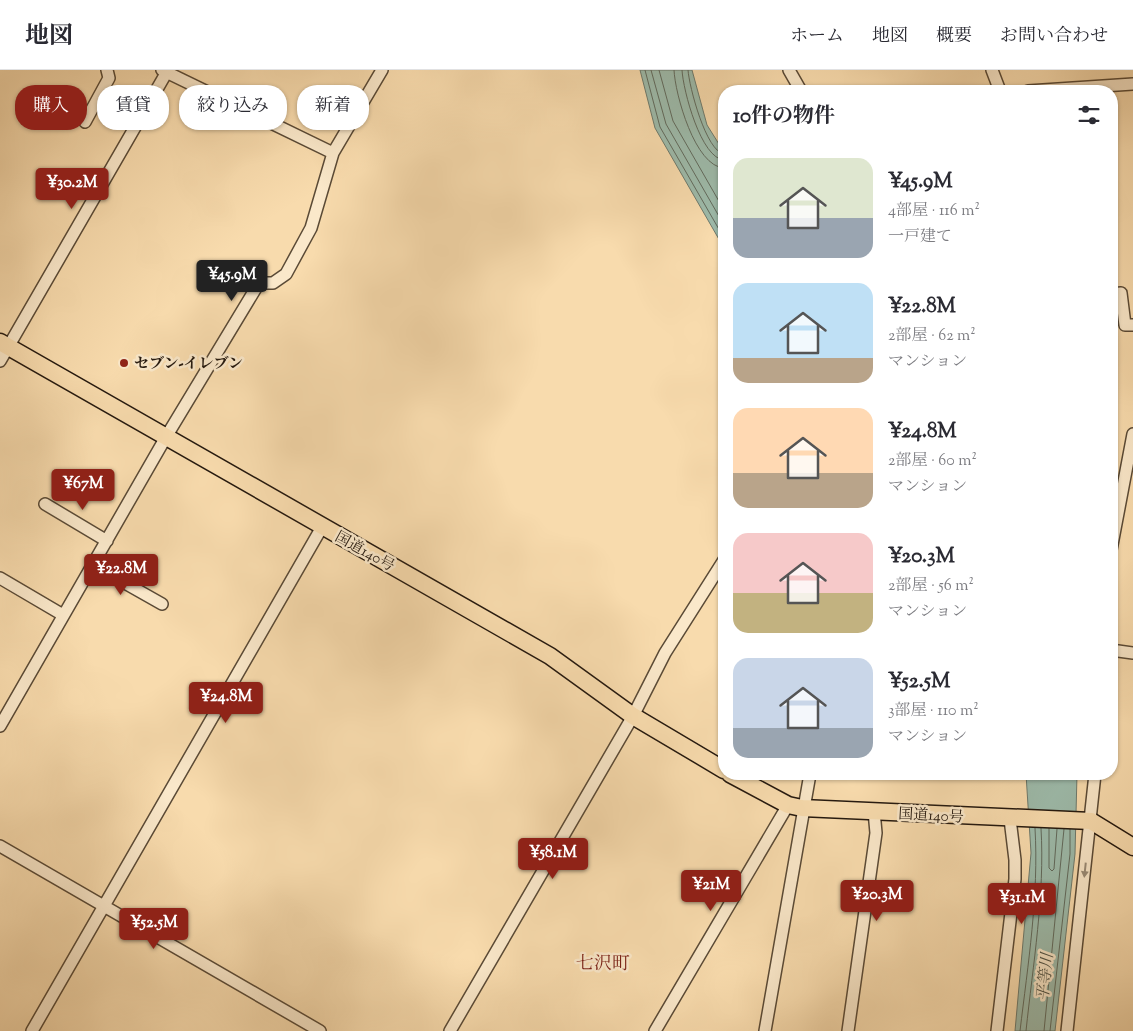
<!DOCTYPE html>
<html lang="ja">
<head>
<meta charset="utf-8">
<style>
	:root { --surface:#fff; --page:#f2f2f3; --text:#2b2b33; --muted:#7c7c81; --line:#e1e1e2; --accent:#8f2418 }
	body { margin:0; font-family:"Sorts Mill Goudy","Noto Serif JP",serif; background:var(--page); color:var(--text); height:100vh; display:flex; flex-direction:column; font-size:19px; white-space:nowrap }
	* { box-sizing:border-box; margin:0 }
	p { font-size:16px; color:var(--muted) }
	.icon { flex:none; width:28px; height:28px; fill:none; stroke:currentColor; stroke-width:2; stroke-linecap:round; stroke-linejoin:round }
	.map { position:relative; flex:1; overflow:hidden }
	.sheet { position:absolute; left:718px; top:15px; width:400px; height:695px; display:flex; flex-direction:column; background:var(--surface); border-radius:20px; box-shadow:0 1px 4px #0004 }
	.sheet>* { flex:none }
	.top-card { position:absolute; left:15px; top:15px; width:475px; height:45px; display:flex; gap:10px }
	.price { position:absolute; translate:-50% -42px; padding:0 11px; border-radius:5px; background:var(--accent); color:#fff; font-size:16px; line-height:32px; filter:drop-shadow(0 1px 2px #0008) }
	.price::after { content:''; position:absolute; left:50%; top:30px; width:15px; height:11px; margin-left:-8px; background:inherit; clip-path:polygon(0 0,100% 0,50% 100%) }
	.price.selected { background:#222; color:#fff }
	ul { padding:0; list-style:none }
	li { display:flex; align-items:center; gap:15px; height:125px; padding:0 15px }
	li span { display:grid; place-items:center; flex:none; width:140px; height:100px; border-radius:15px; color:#555 }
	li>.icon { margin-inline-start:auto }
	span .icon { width:60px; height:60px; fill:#fffc; stroke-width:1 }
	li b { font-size:21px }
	h2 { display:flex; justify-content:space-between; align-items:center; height:60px; padding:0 15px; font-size:21px }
	.chip { padding:0 18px; border-radius:20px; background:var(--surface); box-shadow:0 1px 4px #0004; font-size:18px; line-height:45px }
	.chip.selected { background:var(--accent); color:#fff }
	header { display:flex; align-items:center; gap:30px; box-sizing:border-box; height:70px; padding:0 25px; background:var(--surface); border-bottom:1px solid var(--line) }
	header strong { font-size:24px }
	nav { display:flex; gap:28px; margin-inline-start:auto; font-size:18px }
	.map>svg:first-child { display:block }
	.water { fill:#9dbbab; stroke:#6d7a6d }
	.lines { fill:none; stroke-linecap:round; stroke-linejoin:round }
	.shore { stroke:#616a5d; stroke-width:1 }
	.minor-casing { stroke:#5a4a36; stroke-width:14 }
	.highway-casing { stroke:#25190f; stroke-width:19 }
	.minor { stroke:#fae8ca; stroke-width:11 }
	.highway { stroke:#f8dbad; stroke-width:16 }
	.oneway { fill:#9a8b76 }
	.poi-dot { fill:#8f2418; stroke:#fae8ca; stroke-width:2 }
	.labels { text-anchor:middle; stroke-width:5; stroke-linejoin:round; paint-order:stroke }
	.poi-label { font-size:15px; font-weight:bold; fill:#25190f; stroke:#fae8ca; text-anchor:start }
	.street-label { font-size:15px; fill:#25190f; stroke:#fae8ca }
	.water-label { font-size:16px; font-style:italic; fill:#4f5246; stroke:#fae8ca }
	.quarter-label { font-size:18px; fill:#7a1f14; stroke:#fae8ca }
</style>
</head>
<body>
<header>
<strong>地図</strong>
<nav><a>ホーム</a><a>地図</a><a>概要</a><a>お問い合わせ</a></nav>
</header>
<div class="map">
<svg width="1133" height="961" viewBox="0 0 1133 961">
	<rect width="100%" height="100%" fill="#f8dbad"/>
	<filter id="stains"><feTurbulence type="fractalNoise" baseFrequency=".004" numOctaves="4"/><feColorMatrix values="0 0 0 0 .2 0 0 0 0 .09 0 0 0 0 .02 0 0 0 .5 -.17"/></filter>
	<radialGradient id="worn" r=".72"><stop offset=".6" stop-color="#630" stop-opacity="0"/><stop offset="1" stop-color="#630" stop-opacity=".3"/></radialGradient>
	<path class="water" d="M640 0H692L707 55 724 82V178L655 58Z
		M1026 704H1077L1075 784 1055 961H1015L1031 783Z"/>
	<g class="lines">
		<path class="shore" d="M645 0 660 57 724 168
			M651 0 666 54 724 155
			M659 0 673 51 724 140
			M674 0C675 24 695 97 724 98
			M682 0C683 20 701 89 724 90
			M688 0C689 16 706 82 724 84
			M1049 758V798L1052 801 1054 799 1057 759
			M1020 961C1028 894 1039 825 1035 758
			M1026 961C1033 894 1045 825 1041 758
			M1044 961 1064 759
			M1050 961 1070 784V759"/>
		<g class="minor-casing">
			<path id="minor" d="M162 0 333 83
				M789 0 801 21
				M992 0 1000 21
				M1028 21 1133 14
				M85 52 109 8 107 0
				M1111 224 1121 223 1125 255H1133
				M0 291 168 0
				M45 434 107 471
				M1111 480 1133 364
				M93 495 162 534
				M0 508 63 545
				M1111 580 1133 583
				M0 656 166 367 259 213H273L286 204 311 158 333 83 382 0
				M0 776 320 961
				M32 961 322 457
				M450 961 633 646 665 583 724 490
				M655 961 788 735
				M765 961 810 704
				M848 961 876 763 874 741
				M997 961 1015 809V790L1010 749
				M1067 961 1095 704"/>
		</g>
		<g class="highway-casing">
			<path id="highway" d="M0 272 550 586 633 646 724 700
				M730 704 788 735 802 738 1091 751 1133 777"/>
		</g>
		<use href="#minor" class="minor"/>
		<use href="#highway" class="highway"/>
	</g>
	<defs><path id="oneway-solid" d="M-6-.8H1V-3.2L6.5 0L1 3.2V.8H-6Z" transform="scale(1.25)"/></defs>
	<use class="oneway" href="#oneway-solid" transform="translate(1085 800) rotate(96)"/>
	<circle class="poi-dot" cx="124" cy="293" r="5"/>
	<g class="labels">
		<g class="poi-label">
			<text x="134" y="298">セブン-イレブン</text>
		</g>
		<g class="street-label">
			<text transform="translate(365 481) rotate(29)" y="5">国道140号</text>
			<text transform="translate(931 745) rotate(3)" y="5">国道140号</text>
		</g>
		<g class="water-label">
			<text transform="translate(1044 907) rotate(-84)" y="6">平等川</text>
		</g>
		<g class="quarter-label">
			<text x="603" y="899">七沢町</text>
		</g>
	</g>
	<rect width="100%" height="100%" filter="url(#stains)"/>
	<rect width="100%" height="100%" fill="url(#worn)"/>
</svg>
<b class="price" style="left:72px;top:140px">¥30.2M</b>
<b class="price selected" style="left:232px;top:232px">¥45.9M</b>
<b class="price" style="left:83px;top:441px">¥67M</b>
<b class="price" style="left:121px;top:526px">¥22.8M</b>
<b class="price" style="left:226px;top:654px">¥24.8M</b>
<b class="price" style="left:553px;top:810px">¥58.1M</b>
<b class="price" style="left:711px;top:842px">¥21M</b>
<b class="price" style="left:877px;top:852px">¥20.3M</b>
<b class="price" style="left:1022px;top:855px">¥31.1M</b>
<b class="price" style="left:154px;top:880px">¥52.5M</b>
<div class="top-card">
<a class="chip selected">購入</a>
<a class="chip">賃貸</a>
<a class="chip">絞り込み</a>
<a class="chip">新着</a>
</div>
<section class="sheet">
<h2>10件の物件<svg class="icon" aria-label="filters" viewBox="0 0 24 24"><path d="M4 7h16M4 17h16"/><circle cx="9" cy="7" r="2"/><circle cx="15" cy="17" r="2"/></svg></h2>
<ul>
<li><span style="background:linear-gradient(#dfe7d0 60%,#9aa5b1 0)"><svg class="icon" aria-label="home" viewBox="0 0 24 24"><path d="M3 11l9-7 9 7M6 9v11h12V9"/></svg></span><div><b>¥45.9M</b><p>4部屋 · 116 m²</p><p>一戸建て</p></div></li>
<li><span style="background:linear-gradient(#bfe0f5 75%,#b9a48a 0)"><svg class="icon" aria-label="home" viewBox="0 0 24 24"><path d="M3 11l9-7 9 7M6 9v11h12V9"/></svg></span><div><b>¥22.8M</b><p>2部屋 · 62 m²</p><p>マンション</p></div></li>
<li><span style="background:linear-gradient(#ffd9b3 65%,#b9a48a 0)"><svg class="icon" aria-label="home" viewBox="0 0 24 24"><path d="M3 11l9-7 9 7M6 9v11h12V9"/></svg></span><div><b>¥24.8M</b><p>2部屋 · 60 m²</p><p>マンション</p></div></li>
<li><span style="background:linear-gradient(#f6c9c9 60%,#c2b280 0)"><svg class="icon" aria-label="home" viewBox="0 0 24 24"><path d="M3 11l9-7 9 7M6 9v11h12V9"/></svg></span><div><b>¥20.3M</b><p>2部屋 · 56 m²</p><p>マンション</p></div></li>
<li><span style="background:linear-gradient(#c9d6e8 70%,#9aa5b1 0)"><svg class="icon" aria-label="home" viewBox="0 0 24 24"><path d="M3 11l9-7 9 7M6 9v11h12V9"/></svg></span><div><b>¥52.5M</b><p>3部屋 · 110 m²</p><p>マンション</p></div></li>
</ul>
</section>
</div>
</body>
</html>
